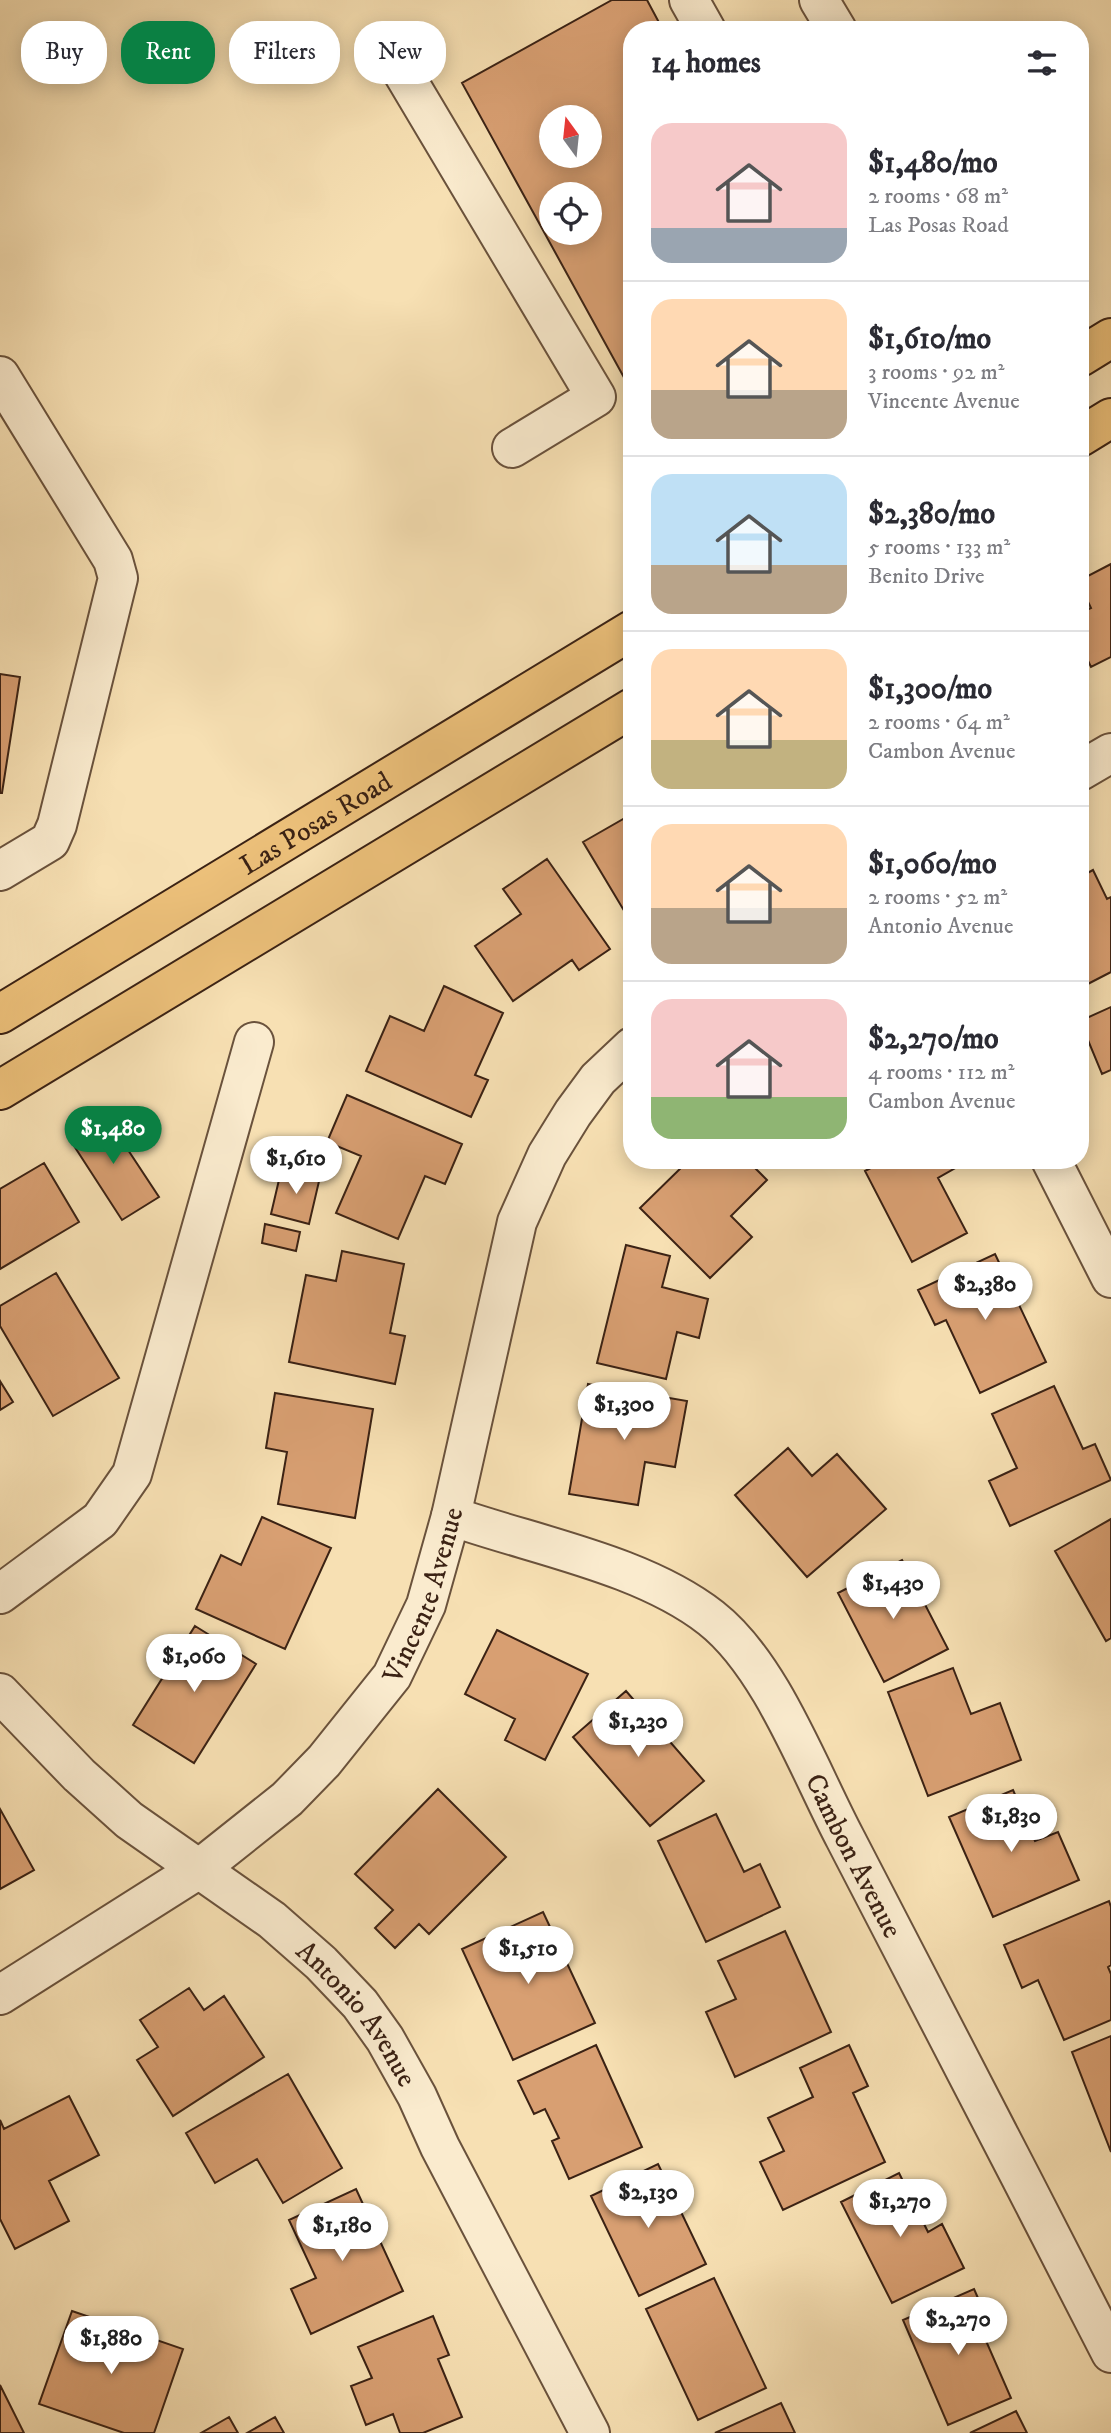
<!DOCTYPE html>
<html lang="en">
<head>
<meta charset="utf-8">
<style>
	:root { --surface:#fff; --page:#f7f7f7; --text:#2b2b33; --muted:#7c7c81; --line:#e1e1e2; --accent:#0b8043 }
	body { margin:0; font-family:"IM FELL DW Pica",serif; background:var(--page); color:var(--text); height:100vh; display:flex; flex-direction:column; font-size:26px; white-space:nowrap }
	* { box-sizing:border-box; margin:0 }
	p { font-size:23px; color:var(--muted) }
	.icon { flex:none; width:38px; height:38px; fill:none; stroke:currentColor; stroke-width:2; stroke-linecap:round; stroke-linejoin:round }
	.map { position:relative; flex:1; overflow:hidden }
	.sheet { position:absolute; left:623px; top:21px; width:466px; height:1148px; display:flex; flex-direction:column; background:var(--surface); border-radius:28px; box-shadow:0 4px 18px #0003 }
	.sheet>* { flex:none }
	.banner { position:absolute; left:21px; top:21px; width:497px; height:63px; display:flex; gap:14px }
	.needle { width:46px; rotate:345deg }
	.fabs { position:absolute; left:539px; top:105px; display:grid; gap:14px }
	.fabs a { display:grid; place-items:center; width:63px; height:63px; border-radius:50%; background:var(--surface); box-shadow:0 4px 18px #0003; font-size:35px }
	.price { position:absolute; translate:-50% -60px; padding:0 16px; border-radius:24px; background:#fff; color:#222; font-size:23px; line-height:46px; filter:drop-shadow(0 2px 4px #0008) }
	.price::after { content:''; position:absolute; left:50%; top:42px; width:21px; height:16px; margin-left:-10px; background:inherit; clip-path:polygon(0 0,100% 0,50% 100%) }
	.price.on { background:var(--accent); color:#fff }
	ul { padding:0; list-style:none }
	li { display:flex; align-items:center; gap:21px; height:175px; padding:0 28px }
	li+li { border-top:2px solid var(--line) }
	li span { display:grid; place-items:center; flex:none; width:196px; height:140px; border-radius:21px; color:#555 }
	li>.icon { margin-inline-start:auto }
	span .icon { width:84px; height:84px; fill:#fffc; stroke-width:1 }
	li b { font-size:30px }
	h2 { display:flex; justify-content:space-between; align-items:center; height:84px; padding:0 28px; font-size:30px }
	.tag { padding:0 24px; border-radius:28px; background:var(--surface); box-shadow:0 4px 18px #0003; font-size:24px; line-height:63px }
	.tag.on { background:var(--accent); color:#fff }
	.map>svg:first-child { display:block }
	.building { fill:#d89f72; stroke:#3b2214; stroke-width:2; fill-rule:evenodd }
	.lines { fill:none; stroke-linecap:round; stroke-linejoin:round }
	.minor-casing { stroke:#6a523c; stroke-width:42 }
	.major-casing { stroke:#3b2214; stroke-width:42 }
	.minor { stroke:#faebce; stroke-width:38 }
	.major { stroke:#ecc07a; stroke-width:38 }
	.labels { text-anchor:middle; stroke-width:5; stroke-linejoin:round; paint-order:stroke }
	.street-label { font-size:28px; fill:#3b2214; stroke:#faebce }
</style>
</head>
<body>
<div class="map">
<svg width="1111" height="2433" viewBox="0 0 1111 2433">
	<rect width="100%" height="100%" fill="#f7e0b3"/>
	<filter id="stains"><feTurbulence type="fractalNoise" baseFrequency=".00286" numOctaves="4"/><feColorMatrix values="0 0 0 0 .2 0 0 0 0 .09 0 0 0 0 .02 0 0 0 .5 -.17"/></filter>
	<radialGradient id="worn" r=".72"><stop offset=".6" stop-color="#630" stop-opacity="0"/><stop offset="1" stop-color="#630" stop-opacity=".3"/></radialGradient>
	<path class="building" d="M612 0H647L663 30H632V392L462 83ZM551 117H590V156H551ZM551 194H590V233H551Z
		M1111 564V657L1091 667 1080 644V613L1091 608 1080 585V580Z
		M0 674 20 677 2 793H0Z
		M632 814V924L583 842Z
		M547 859 610 949 579 970 572 960 513 1001 475 946 521 914 503 889Z
		M1093 870 1107 899 1111 897V972L1080 988V877Z
		M444 986 503 1013 475 1075 488 1080 471 1117 366 1071 390 1016 424 1031Z
		M1111 1007V1070L1102 1074 1080 1021Z
		M347 1095 462 1144 445 1184 425 1176 398 1239 336 1213 361 1156 327 1142Z
		M103 1112 159 1197 122 1220 67 1135Z
		M689 1160H747L767 1180 731 1216 752 1237 710 1278 640 1208Z
		M886 1160H954L957 1167 938 1178 967 1233 912 1262 865 1171Z
		M44 1163 79 1222 0 1269V1189Z
		M282 1167 320 1177 309 1224 271 1214Z
		M265 1224 300 1232 296 1251 262 1243Z
		M626 1245 670 1256 662 1287 708 1299 699 1338 677 1332 666 1379 597 1363Z
		M342 1251 404 1264 390 1333 405 1336 395 1384 289 1362 306 1275 336 1281Z
		M995 1254 1046 1362 980 1393 946 1320 935 1325 918 1290Z
		M56 1273 119 1378 53 1416 0 1326V1306Z
		M0 1381 13 1402 0 1410Z
		M588 1384 687 1401 675 1467 645 1462 638 1505 569 1494Z
		M1054 1386 1083 1449 1095 1444 1111 1480 1010 1526 989 1481 1017 1468 992 1414Z
		M275 1393 373 1409 355 1518 278 1504 287 1452 266 1448Z
		M788 1448 812 1476 837 1454 886 1509 807 1577 735 1495Z
		M262 1517 331 1548 285 1649 196 1609 221 1555 241 1565Z
		M1111 1519V1638L1106 1641 1055 1551Z
		M902 1560 948 1649 884 1682 838 1593Z
		M195 1626 256 1664 194 1763 133 1725Z
		M497 1630 588 1674 545 1760 505 1740 515 1719 465 1694Z
		M953 1668 971 1714 1000 1703 1021 1760 928 1796 888 1692Z
		M626 1691 704 1781 650 1826 573 1737Z
		M438 1789 506 1857 429 1934 419 1924 395 1948 375 1928 393 1910 355 1874Z
		M1013 1790 1035 1841 1058 1832 1079 1880 993 1917 949 1817Z
		M0 1809 34 1870 0 1889Z
		M716 1814 744 1872 760 1864 780 1907 706 1942 658 1841Z
		M1109 1901 1111 1907V1965L1108 1967 1111 1974V2020L1064 2040 1038 1980 1022 1988 1004 1945Z
		M543 1912 595 2023 513 2060 462 1949Z
		M785 1931 831 2032 735 2077 706 2012 736 1999 718 1961Z
		M189 1988 204 2010 224 1996 264 2057 173 2116 137 2060 158 2047 140 2020Z
		M1111 2036V2152L1072 2052Z
		M596 2045 642 2147 569 2179 552 2141 559 2138 545 2109 534 2114 518 2081Z
		M849 2045 868 2086 853 2093 885 2162 783 2210 760 2162 784 2151 768 2118 813 2097 800 2068Z
		M288 2074 342 2168 283 2203 257 2159 215 2183 186 2133Z
		M69 2096 99 2155 49 2181 69 2221 15 2249 0 2219V2120L4 2129Z
		M658 2164 706 2264 639 2296 591 2196Z
		M899 2173 928 2232 942 2224 964 2268 892 2303 841 2202Z
		M356 2189 403 2291 311 2334 291 2289 316 2278 289 2220Z
		M714 2278 766 2388 698 2420 646 2309Z
		M974 2289 992 2330 983 2334 1011 2398 948 2425 903 2320Z
		M72 2311 183 2349 154 2433H124L39 2404Z
		M433 2316 449 2355 438 2359 462 2417 423 2433H400L393 2414 366 2425 351 2386 372 2378 358 2347Z
		M0 2385 24 2433H0Z
		M781 2403 795 2433H715Z
		M1016 2411 1027 2433H970Z
		M229 2417 238 2433H201Z
		M275 2417 284 2433H247Z"/>
	<g class="lines">
		<g class="minor-casing">
			<g id="minor">
				<path d="M689 0 706 30"/>
				<path d="M819 0 837 30"/>
				<path d="M387 46 596 397 512 448"/>
				<path d="M0 376 113 560 118 578 57 825 50 841 0 871"/>
				<path d="M1080 771 1111 753"/>
				<path d="M1051 1160 1111 1278"/>
				<path id="s1" d="M451 1516C533 1545 642 1564 711 1618 771 1665 809 1770 845 1838 934 2009 1023 2181 1111 2353"/>
				<path d="M0 1594 100 1520 132 1474 254 1042"/>
				<path id="s2" d="M0 1693 79 1775 129 1820 272 1920 321 1963 360 2004 385 2039 417 2096 440 2147 590 2433"/>
				<path id="s3" d="M0 1995 199 1869 287 1799 324 1761 392 1676 426 1605 451 1516 517 1222 547 1155 573 1113 598 1079 632 1047"/>
			</g>
		</g>
		<g class="major-casing">
			<g id="major">
				<path d="M1080 357 1111 338"/>
				<path d="M1080 437 1111 418"/>
				<path id="s4" d="M0 1014 632 630"/>
				<path d="M0 1090 632 708"/>
			</g>
		</g>
		<use href="#minor" class="minor"/>
		<use href="#major" class="major"/>
	</g>
	<g class="labels">
		<g class="street-label">
			<text dy="10" stroke="none"><textPath href="#s4" startOffset="369">Las Posas Road</textPath></text>
			<text dy="10" stroke="none"><textPath href="#s3" startOffset="597">Vincente Avenue</textPath></text>
			<text dy="10" stroke="none"><textPath href="#s1" startOffset="560">Cambon Avenue</textPath></text>
			<text dy="10" stroke="none"><textPath href="#s2" startOffset="483">Antonio Avenue</textPath></text>
		</g>
	</g>
	<rect width="100%" height="100%" filter="url(#stains)"/>
	<rect width="100%" height="100%" fill="url(#worn)"/>
</svg>
<div class="fabs">
<a><svg class="needle" viewBox="-14 -14 28 28"><path d="M0-13l5 13h-10z" fill="#e53935"/><path d="M0 13l5-13h-10z" fill="#7c7c81"/></svg></a>
<a><svg class="icon" aria-label="locate" viewBox="0 0 24 24"><circle cx="12" cy="12" r="6"/><path d="M12 2v4M12 18v4M2 12h4M18 12h4"/></svg></a>
</div>
<b class="price on" style="left:113px;top:1166px">$1,480</b>
<b class="price" style="left:296px;top:1196px">$1,610</b>
<b class="price" style="left:985px;top:1322px">$2,380</b>
<b class="price" style="left:624px;top:1442px">$1,300</b>
<b class="price" style="left:893px;top:1621px">$1,430</b>
<b class="price" style="left:194px;top:1694px">$1,060</b>
<b class="price" style="left:638px;top:1759px">$1,230</b>
<b class="price" style="left:1011px;top:1854px">$1,830</b>
<b class="price" style="left:528px;top:1986px">$1,510</b>
<b class="price" style="left:648px;top:2230px">$2,130</b>
<b class="price" style="left:900px;top:2239px">$1,270</b>
<b class="price" style="left:342px;top:2263px">$1,180</b>
<b class="price" style="left:958px;top:2357px">$2,270</b>
<b class="price" style="left:111px;top:2376px">$1,880</b>
<div class="banner">
<a class="tag">Buy</a>
<a class="tag on">Rent</a>
<a class="tag">Filters</a>
<a class="tag">New</a>
</div>
<section class="sheet">
<h2>14 homes<svg class="icon" aria-label="filters" viewBox="0 0 24 24"><path d="M4 7h16M4 17h16"/><circle cx="9" cy="7" r="2"/><circle cx="15" cy="17" r="2"/></svg></h2>
<ul>
<li><span style="background:linear-gradient(#f6c9c9 75%,#9aa5b1 0)"><svg class="icon" aria-label="home" viewBox="0 0 24 24"><path d="M3 11l9-7 9 7M6 9v11h12V9"/></svg></span><div><b>$1,480/mo</b><p>2 rooms · 68 m²</p><p>Las Posas Road</p></div></li>
<li><span style="background:linear-gradient(#ffd9b3 65%,#b9a48a 0)"><svg class="icon" aria-label="home" viewBox="0 0 24 24"><path d="M3 11l9-7 9 7M6 9v11h12V9"/></svg></span><div><b>$1,610/mo</b><p>3 rooms · 92 m²</p><p>Vincente Avenue</p></div></li>
<li><span style="background:linear-gradient(#bfe0f5 65%,#b9a48a 0)"><svg class="icon" aria-label="home" viewBox="0 0 24 24"><path d="M3 11l9-7 9 7M6 9v11h12V9"/></svg></span><div><b>$2,380/mo</b><p>5 rooms · 133 m²</p><p>Benito Drive</p></div></li>
<li><span style="background:linear-gradient(#ffd9b3 65%,#c2b280 0)"><svg class="icon" aria-label="home" viewBox="0 0 24 24"><path d="M3 11l9-7 9 7M6 9v11h12V9"/></svg></span><div><b>$1,300/mo</b><p>2 rooms · 64 m²</p><p>Cambon Avenue</p></div></li>
<li><span style="background:linear-gradient(#ffd9b3 60%,#b9a48a 0)"><svg class="icon" aria-label="home" viewBox="0 0 24 24"><path d="M3 11l9-7 9 7M6 9v11h12V9"/></svg></span><div><b>$1,060/mo</b><p>2 rooms · 52 m²</p><p>Antonio Avenue</p></div></li>
<li><span style="background:linear-gradient(#f6c9c9 70%,#8fb573 0)"><svg class="icon" aria-label="home" viewBox="0 0 24 24"><path d="M3 11l9-7 9 7M6 9v11h12V9"/></svg></span><div><b>$2,270/mo</b><p>4 rooms · 112 m²</p><p>Cambon Avenue</p></div></li>
</ul>
</section>
</div>
</body>
</html>
